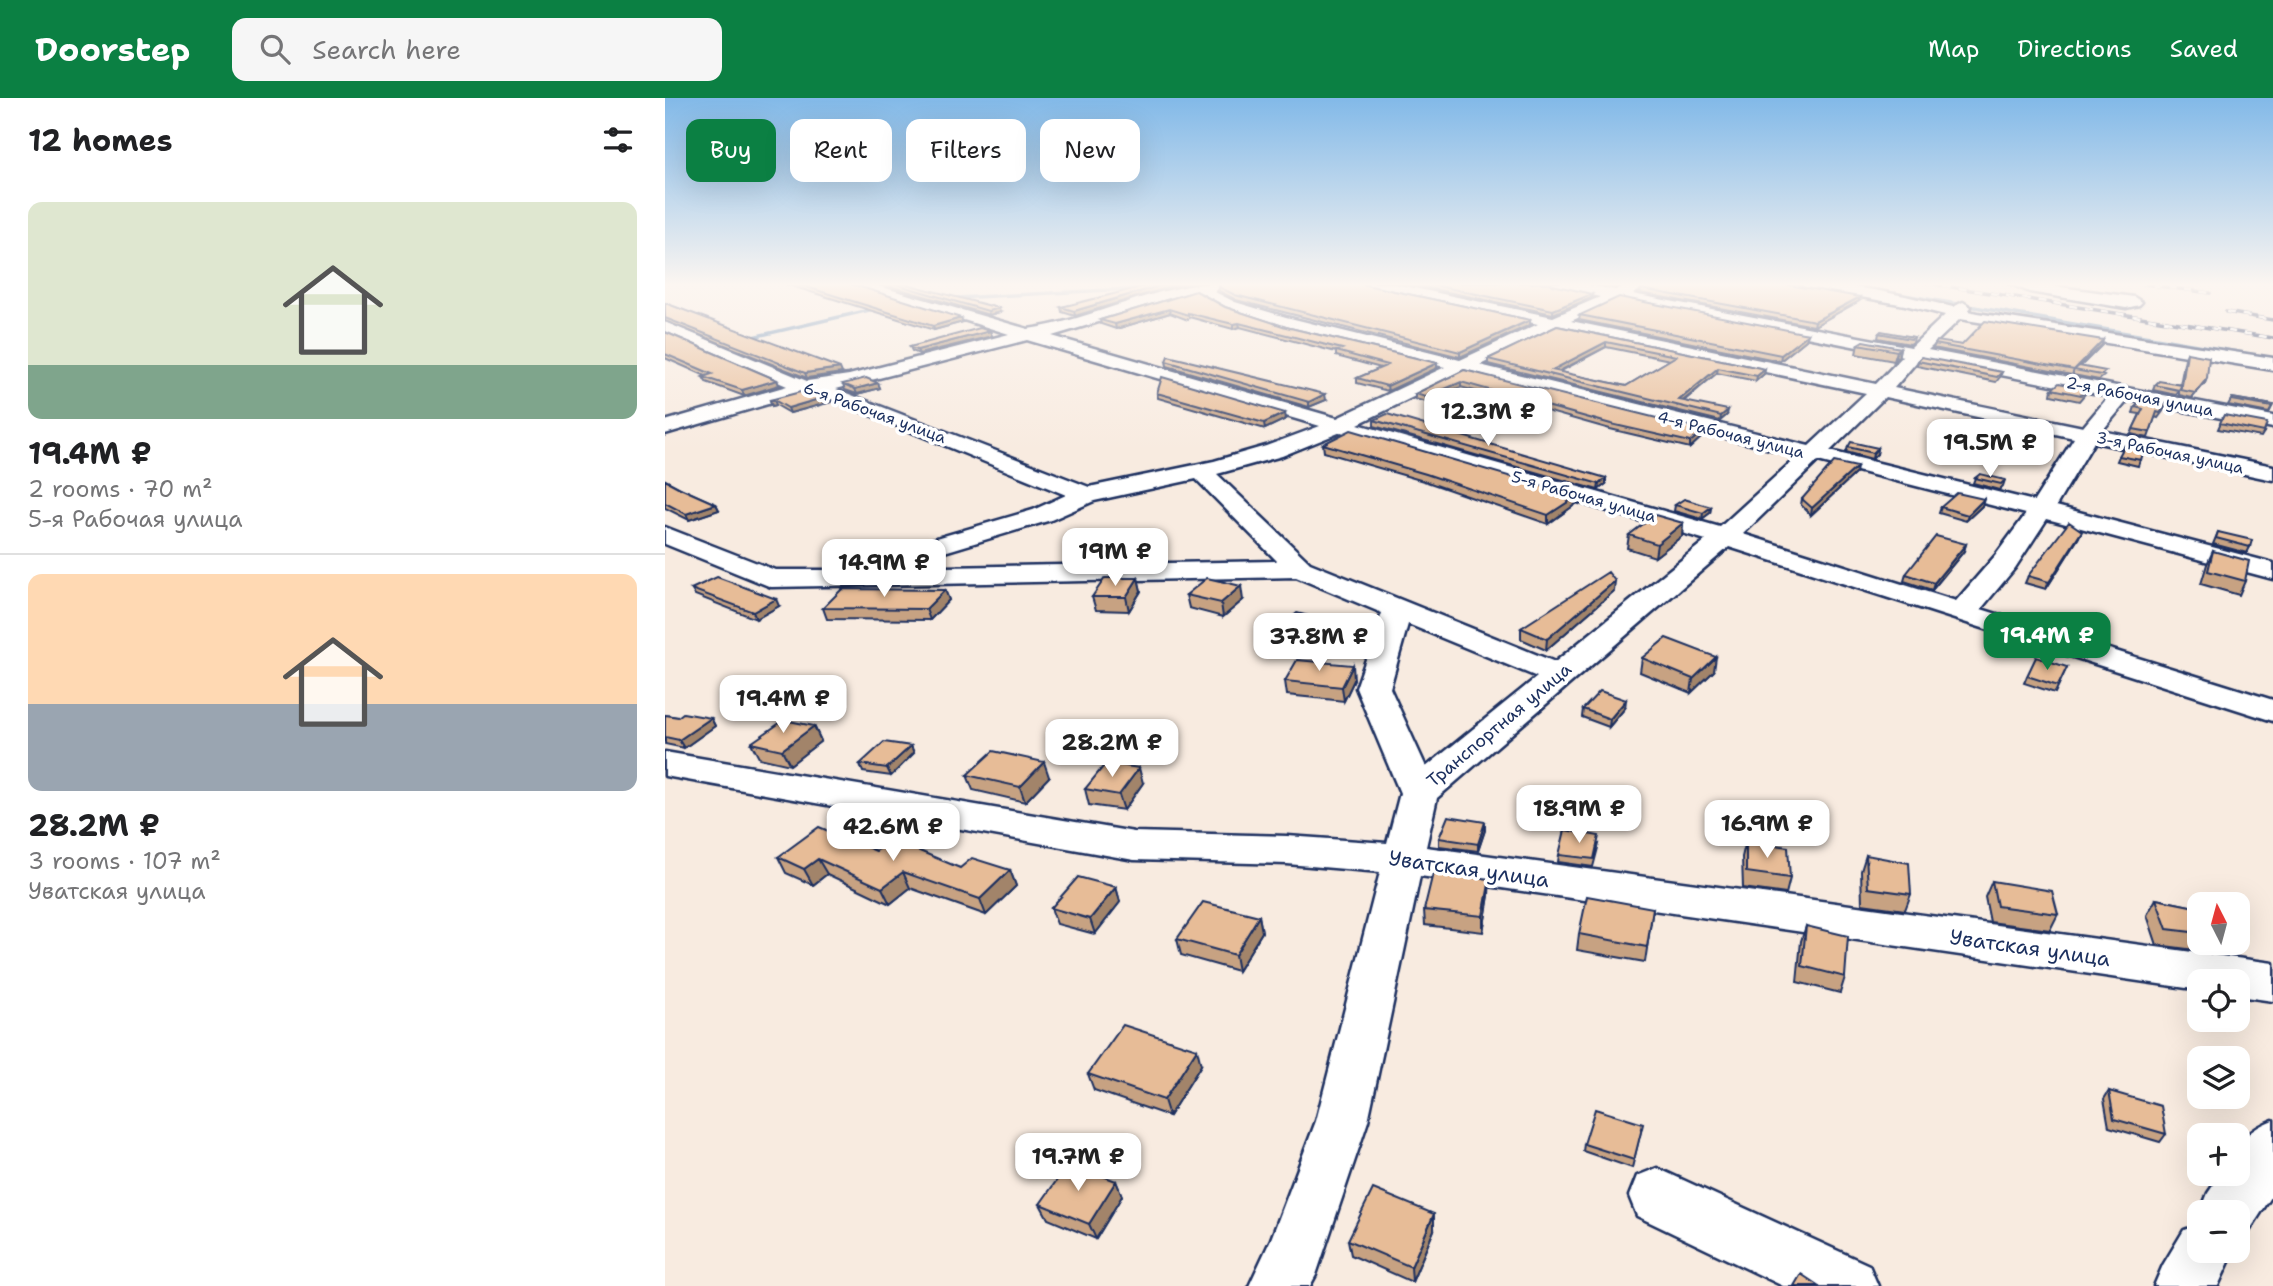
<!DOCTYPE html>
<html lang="en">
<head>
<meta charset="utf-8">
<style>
	:root { --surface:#fff; --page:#f6f6f6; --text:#202124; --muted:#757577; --line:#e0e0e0; --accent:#0b8043 }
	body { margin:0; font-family:"Shantell Sans",sans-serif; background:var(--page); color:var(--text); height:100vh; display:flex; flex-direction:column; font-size:26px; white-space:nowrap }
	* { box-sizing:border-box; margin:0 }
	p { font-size:23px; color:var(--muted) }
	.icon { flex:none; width:38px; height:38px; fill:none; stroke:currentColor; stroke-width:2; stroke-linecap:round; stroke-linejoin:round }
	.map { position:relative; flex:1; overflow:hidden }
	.drawer { display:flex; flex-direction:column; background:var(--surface); width:665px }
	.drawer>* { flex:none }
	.banner { position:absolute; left:21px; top:21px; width:665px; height:63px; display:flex; gap:14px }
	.needle { width:46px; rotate:354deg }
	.tools { position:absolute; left:1522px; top:794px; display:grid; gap:14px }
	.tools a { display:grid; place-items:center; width:63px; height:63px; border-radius:14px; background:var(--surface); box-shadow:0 7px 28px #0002; font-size:35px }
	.price { position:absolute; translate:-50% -60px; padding:0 16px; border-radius:14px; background:#fff; color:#222; font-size:23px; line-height:46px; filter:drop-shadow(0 2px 4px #0008) }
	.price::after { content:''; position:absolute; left:50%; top:42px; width:21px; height:16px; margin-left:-10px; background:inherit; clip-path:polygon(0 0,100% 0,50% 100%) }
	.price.selected { background:var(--accent); color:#fff }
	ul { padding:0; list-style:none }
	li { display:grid; align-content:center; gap:14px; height:371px; padding:0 28px }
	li+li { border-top:2px solid var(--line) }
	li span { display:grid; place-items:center; height:217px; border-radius:14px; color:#555 }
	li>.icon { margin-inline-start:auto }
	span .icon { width:126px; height:126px; fill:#fffc; stroke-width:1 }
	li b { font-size:30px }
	h2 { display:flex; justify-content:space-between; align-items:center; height:84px; padding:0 28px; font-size:30px }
	.tag { padding:0 24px; border-radius:14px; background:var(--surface); box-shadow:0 7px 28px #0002; font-size:24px; line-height:63px }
	.tag.selected { background:var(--accent); color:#fff }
	header { display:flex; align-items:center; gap:42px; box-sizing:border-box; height:98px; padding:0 35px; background:var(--accent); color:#fff }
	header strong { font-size:33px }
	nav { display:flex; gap:38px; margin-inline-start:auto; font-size:24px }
	.search { width:490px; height:63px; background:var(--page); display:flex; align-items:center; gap:18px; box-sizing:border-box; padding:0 24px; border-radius:14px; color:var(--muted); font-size:26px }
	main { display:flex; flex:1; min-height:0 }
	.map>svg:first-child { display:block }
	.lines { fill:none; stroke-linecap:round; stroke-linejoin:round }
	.stream { stroke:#5e86b1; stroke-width:3.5 }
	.minor-casing { stroke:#1b2f5e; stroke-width:5 }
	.minor { fill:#fff; fill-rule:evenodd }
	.rail-casing { stroke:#1b2f5e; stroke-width:3.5 }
	.rail { stroke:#fff; stroke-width:2.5; stroke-dasharray:8; stroke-linecap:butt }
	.wall { fill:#c7a282; stroke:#1b2f5e; stroke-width:2; fill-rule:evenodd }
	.shaded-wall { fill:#a2846a; stroke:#1b2f5e; stroke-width:2 }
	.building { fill:#e7bc97; stroke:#1b2f5e; stroke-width:2; fill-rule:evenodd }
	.labels { text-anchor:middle; stroke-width:7; stroke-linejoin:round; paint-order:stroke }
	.far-street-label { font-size:16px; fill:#1b2f5e; stroke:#fff }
	.street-label { font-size:18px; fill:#1b2f5e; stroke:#fff }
	.near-street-label { font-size:21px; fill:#1b2f5e; stroke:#fff }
</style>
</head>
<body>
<header>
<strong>Doorstep</strong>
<div class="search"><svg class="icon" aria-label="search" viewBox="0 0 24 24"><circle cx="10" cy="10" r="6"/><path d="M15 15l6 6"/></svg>Search here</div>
<nav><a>Map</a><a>Directions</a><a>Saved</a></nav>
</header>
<main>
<section class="drawer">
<h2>12 homes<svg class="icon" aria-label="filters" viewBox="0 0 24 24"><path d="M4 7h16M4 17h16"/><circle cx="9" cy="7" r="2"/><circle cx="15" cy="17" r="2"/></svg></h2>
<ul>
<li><span style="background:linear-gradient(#dfe7d0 75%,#7fa58c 0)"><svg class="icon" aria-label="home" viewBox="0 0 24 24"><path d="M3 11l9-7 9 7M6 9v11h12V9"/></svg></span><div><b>19.4M ₽</b><p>2 rooms · 70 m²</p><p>5-я Рабочая улица</p></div></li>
<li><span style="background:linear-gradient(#ffd9b3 60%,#9aa5b1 0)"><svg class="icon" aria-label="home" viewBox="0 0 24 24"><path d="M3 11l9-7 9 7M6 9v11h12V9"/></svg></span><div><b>28.2M ₽</b><p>3 rooms · 107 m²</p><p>Уватская улица</p></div></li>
</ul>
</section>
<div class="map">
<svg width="1608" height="1188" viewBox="0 0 1608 1188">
	<rect width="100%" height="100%" fill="#f8ebe0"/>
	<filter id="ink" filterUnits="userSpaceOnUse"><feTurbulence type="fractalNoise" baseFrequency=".0143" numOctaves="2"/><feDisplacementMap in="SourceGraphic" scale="14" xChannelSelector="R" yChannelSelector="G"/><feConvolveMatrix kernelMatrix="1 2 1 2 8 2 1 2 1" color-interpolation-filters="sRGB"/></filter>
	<g filter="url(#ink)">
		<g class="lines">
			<path class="stream" d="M1169 185 1608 260
				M253 202 481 190
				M79 241 213 210"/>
			<g class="minor-casing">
				<path id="minor" d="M179 185H203L363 231C429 222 491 185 558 185L550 194 570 204 621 219 795 262 873 226 702 189 695 185H725L888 219 935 199 888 189 881 185H913L950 192 967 185H987L968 196 1246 249 1280 217 1240 207 1141 189 1134 185C1187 185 1237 197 1288 209L1298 204 1306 209 1303 213 1312 215 1608 260V272L1295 221 1263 252 1608 318V330L1463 302 1437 333 1608 368V382L1429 344 1391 408 1608 465V481L1382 421 1350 470 1316 511 1608 602V623L1064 449 772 700 761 749 1608 865V903L1573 898V884H1535V892L755 778 703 1023 651 1177 645 1188H584L606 1141 651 1023 715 774 622 766 469 762 0 678V654L469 734 622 738 722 745 735 695 691 590 717 515 631 479 106 489 0 446V429L110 472H162L368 412 401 397 166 301 141 295 0 336V323L122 288 0 235V224L142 283 184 277 344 236ZM533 194 535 198C604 234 703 250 780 269L672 320 387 238ZM953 202 1238 258 1211 286 906 223ZM891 230 1201 295 1144 348 815 267ZM362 242 655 328 601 348 549 363 424 389 171 291ZM1254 261 1444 298 1418 329 1229 290ZM799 274 1133 358 1055 429 693 326ZM1220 299 1409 340 1369 403 1165 353ZM676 334 1041 442 890 564 645 465 552 376 617 358ZM1153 363 1361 416 1330 458 1291 503 1078 436ZM531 381 612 463 226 470 386 422 429 403ZM743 526 872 579 761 669 725 590Z
					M1343 185H1366L1469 199 1477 204 1474 207 1461 210 1365 194Z
					M1608 1022V1096L1583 1135 1573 1139V1115H1535L1543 1095 1556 1076H1573C1573 1045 1578 1034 1608 1022Z
					M992 1070 1204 1167 1213 1188H1118L972 1118 964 1098 972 1078Z
					M1535 1126V1153H1569L1553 1188H1489L1498 1167 1519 1132Z"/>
			</g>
			<use href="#minor" class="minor"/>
			<g class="rail-casing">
				<path id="rail" d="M1262 185 1608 240
					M1472 185 1545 195
					M1561 214 1608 222"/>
			</g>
			<use href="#rail" class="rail"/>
		</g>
		<path class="wall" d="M117 185H183L298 224 269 232Z
			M214 185H240L335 214 324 217Z
			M739 185H885L888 187 926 200 888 216Z
			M929 185H960L950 189Z
			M701 187 865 222V227L795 259 571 202 554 193V189Z
			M508 188 410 218 397 214 396 209Z
			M976 191 1194 203 1149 228 975 195Z
			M531 193 560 209 621 229 772 265V270L723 293 692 285V280L716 270 671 258V254L575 229 568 231 524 219 523 222 505 215 451 231 436 226 435 222Z
			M0 205 177 275 142 280 0 223Z
			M915 217 1143 236 1141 242 1115 263 914 222Z
			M892 228 1100 271 1099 276 1091 283 1052 275 1019 303 1062 317 1055 323 823 266V261ZM941 249 1005 262 961 288 894 274Z
			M325 233 327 238 254 256 247 253 245 249Z
			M0 234 112 282 114 287 79 298 41 284 38 279 41 278 0 260Z
			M1214 235 1249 239 1248 244 1245 246 1213 240Z
			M1193 246 1235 250 1233 260 1229 263 1191 256Z
			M1270 246 1297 247H1437L1416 268 1439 278 1434 282 1408 277V276L1407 277 1268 250Z
			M1522 255 1542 280 1540 285 1527 300 1514 297V293L1511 297 1488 292 1490 287H1515L1520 260Z
			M501 263 661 302 644 309 502 268Z
			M1253 263 1337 274 1335 279 1331 284 1252 268Z
			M799 272 1039 337 1025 350 945 331 796 289 761 304 750 301V296Z
			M213 285 215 290 192 296 180 292 178 286Z
			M1387 291H1422L1420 296 1414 303 1386 297Z
			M492 295 621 321 600 331 493 300Z
			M164 298 166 304 125 315 111 307 107 308 105 302Z
			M1567 300 1608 307 1604 315 1563 307Z
			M1502 306 1499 312 1493 320 1490 319 1483 340 1466 336 1475 316 1468 315 1470 309Z
			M1559 317 1599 334 1596 339 1553 331Z
			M709 322 941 386 933 392 709 328Z
			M658 346 912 398 911 406 883 426 762 384 659 354Z
			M1183 349 1213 350 1212 356 1207 361 1181 354Z
			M1479 351 1473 368 1452 363 1454 358Z
			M1191 375 1146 417 1136 407 1137 401Z
			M1310 380 1340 382 1338 388 1334 392 1308 385Z
			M0 382 15 390 51 406 54 412 24 422 0 410Z
			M1010 407 1046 409 1045 415 1037 421 1009 413Z
			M1317 408 1301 423 1274 415 1276 409Z
			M1018 425 1017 438 990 459 962 450 964 437Z
			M1553 434 1585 449 1582 455 1548 446Z
			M1414 439 1381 491 1360 485 1363 478Z
			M1301 446 1299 453 1267 492 1239 483 1241 476Z
			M1548 453 1580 483 1574 497 1536 486 1542 466Z
			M473 480 476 493 464 513 431 512 427 499Z
			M26 491 114 508 91 521 30 497Z
			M280 492 284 502 265 522 162 521 158 510Z
			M949 493 881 552 856 541V530Z
			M521 497 578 502 558 519 524 510Z
			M674 526 675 540 657 557 615 545 613 531Z
			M977 560 1049 573 1026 595 975 574Z
			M1402 569 1390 595 1359 585 1362 578Z
			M689 582 679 603 622 597 620 583Z
			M960 610 944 629 917 619 918 611Z
			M0 617 13 619 46 620 50 628 19 650 0 646Z
			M149 628 156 643 125 667 94 660 86 645Z
			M246 648 249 655 226 678 198 674 195 666Z
			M302 677 384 679 360 704 308 692Z
			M478 685 459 712 424 707 420 691Z
			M820 724V732L813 753 774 748V740Z
			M1081 743 1125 780 1121 796 1078 790 1077 759Z
			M934 746 928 769 893 764 894 757Z
			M211 753 295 770 345 772 351 788 321 817 245 790 225 806 162 776 148 787 121 775 113 759Z
			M1201 757 1246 796 1240 812 1197 806 1196 773Z
			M1327 783 1393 816 1385 832 1325 824 1320 799Z
			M451 789 455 804 430 836 392 826 386 810Z
			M824 797 818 834 760 827 759 812Z
			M1491 801 1535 810V845H1560L1553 855 1492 847 1482 817Z
			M988 810 980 864 912 852 914 836Z
			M594 818 597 834 573 873 516 857 512 841Z
			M1141 828 1180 879 1175 895 1132 884 1136 843Z
			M536 967 504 1018 429 992 423 976Z
			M1444 993 1501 1036 1495 1044 1444 1029 1439 1001Z
			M976 1033 967 1070 918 1053 919 1046Z
			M451 1083 457 1098 431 1141 383 1121 375 1106Z
			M769 1132 747 1184 686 1157 683 1142Z"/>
		<path class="shaded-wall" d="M504 185H533L508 188 410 218 409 213Z
			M950 185H960L950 189Z
			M927 196 926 200 888 216V212Z
			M1195 199 1194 203 1149 228 1150 223Z
			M334 210 335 214 324 217 323 213Z
			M504 211 505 215 451 231 450 226Z
			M296 220 298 224 269 232 268 228Z
			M865 222V227L795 259V254Z
			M574 225 575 229 568 231V226Z
			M325 233 327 238 254 256 252 252Z
			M1143 236 1141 242 1115 263 1116 257Z
			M1438 242 1437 247 1411 272H1409L1407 277 1409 272Z
			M941 244V249L887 277V272Z
			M1235 250 1233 260 1229 263 1232 253Z
			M772 265V270L723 293 722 288Z
			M175 270 177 275 142 280 140 275Z
			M1053 270 1052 275 1013 307 1014 302Z
			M1100 271 1099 276 1091 283 1092 278Z
			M1542 280 1540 285 1527 300 1530 295Z
			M112 282 114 287 79 298 77 292Z
			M796 284V289L761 304V299Z
			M213 285 215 290 192 296 190 291Z
			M660 296 661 302 644 309V304Z
			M164 298 166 304 125 315 123 310Z
			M105 302H109L111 307 107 308Z
			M1063 312 1062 317 1055 323 1056 318Z
			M620 315 621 321 600 331 599 325Z
			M1040 332 1039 337 1025 350V344Z
			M1213 350 1212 356 1207 361 1208 355Z
			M1192 369 1191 375 1146 417 1147 410Z
			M941 380V386L933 392 934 386Z
			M912 398 911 406 883 426V417Z
			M1319 401 1317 408 1301 423 1303 417Z
			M51 406 54 412 24 422 21 416Z
			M1046 409 1045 415 1037 421 1038 415Z
			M1018 425 1017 438 990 459 992 446Z
			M1417 433 1414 439 1381 491 1384 484Z
			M1301 446 1299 453 1267 492 1269 485Z
			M473 480 476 493 464 513 461 499Z
			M950 483 949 493 881 552 882 541Z
			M576 488 578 502 558 519 556 505Z
			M280 492 284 502 265 522 261 511Z
			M111 501 114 508 91 521 88 514Z
			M674 526 675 540 657 557 655 543Z
			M1051 559 1049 573 1026 595 1028 581Z
			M688 567 689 582 679 603 677 589Z
			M961 602 960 610 944 629 945 621Z
			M46 620 50 628 19 650 14 642Z
			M149 628 156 643 125 667 117 652Z
			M246 648 249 655 226 678 222 670Z
			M379 664 384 679 360 704 355 689Z
			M474 670 478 685 459 712 454 697Z
			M820 724V732L813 753V746Z
			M153 761 162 776 148 787 139 771Z
			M345 772 351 788 321 817 315 801Z
			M238 774 245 790 225 806 217 790Z
			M825 781 824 797 818 834V818Z
			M451 789 455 804 430 836 425 821Z
			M594 818 597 834 573 873 570 857Z
			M532 951 536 967 504 1018 499 1002Z
			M451 1083 457 1098 431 1141 424 1126Z
			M769 1116V1132L747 1184 746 1169Z"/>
		<path class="building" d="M129 185H183L296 220 268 228Z
			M227 185H237L334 210 323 213Z
			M492 185H504L409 213 396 209Z
			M556 185H697L701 187 865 222 795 254 570 197 554 189Z
			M759 185H885L888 187 927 196 888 212Z
			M985 185H1112L1195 199 1150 223 976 191Z
			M531 193 560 209 621 229 772 265 722 288 692 280 723 267 671 253 677 251 574 225 568 226 523 215V217L504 211 450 226 435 222Z
			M954 199 1143 236 1116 257 915 217Z
			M0 205 175 270 140 275 0 220Z
			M1320 223 1438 242 1409 272 1270 246 1272 243 1297 247Z
			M892 228 1100 271 1092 278 1053 270 1014 302 1063 312 1056 318 823 261ZM941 244 1011 258 961 288 887 272Z
			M315 230 325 233 252 252 245 249Z
			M1216 233 1249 239 1246 241 1214 235Z
			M0 234 112 282 77 292 38 279 47 276 0 256Z
			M1198 243 1235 250 1232 253 1193 246Z
			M1522 255 1544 259 1542 280 1530 295 1516 292V288L1514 292 1490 287 1494 283 1517 287Z
			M503 258 660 296 644 304 501 263Z
			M1256 259 1337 274 1332 279 1253 263Z
			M1414 268 1441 273 1436 277 1409 272Z
			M799 272 1040 332 1025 344 946 326 796 284 761 299 750 296Z
			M497 279 620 315 599 325 492 295Z
			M201 280 213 285 190 291 178 286Z
			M1394 285 1422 291 1416 297 1387 291Z
			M139 293 164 298 123 310 109 302H105Z
			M1567 300 1608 307 1607 309 1566 302Z
			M1477 302 1502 306 1495 315 1492 314 1485 334 1468 331 1478 311 1470 309Z
			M722 316 941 380 934 386 709 322Z
			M1559 317 1602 325 1599 334 1555 325Z
			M686 332 912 398 883 417 761 376 658 346Z
			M1186 344 1213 350 1208 355 1183 349Z
			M1460 347 1479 351 1476 362 1454 358Z
			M1169 364 1192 369 1147 410 1137 401Z
			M1315 376 1340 382 1336 386 1310 380Z
			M0 382 15 390 51 406 21 416 0 405Z
			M1292 395 1319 401 1303 417 1276 409Z
			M1019 401 1046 409 1038 415 1010 407Z
			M990 417 1018 425 992 446 964 437Z
			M1404 424 1417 433 1384 484 1363 478Z
			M1553 434 1587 442 1585 449 1551 440Z
			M1271 438 1301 446 1269 485 1241 476Z
			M1548 453 1584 463 1580 483 1543 473Z
			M943 474 950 483 882 541 856 530Z
			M52 479 111 501 88 514 26 491Z
			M440 480H473L461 499H427Z
			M542 480 576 488 556 505 521 497Z
			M177 491 280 492 261 511 158 510Z
			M632 515 674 526 655 543 613 531Z
			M1001 540 1051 559 1028 581 977 560Z
			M1371 559 1402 569 1393 588 1362 578Z
			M632 562 688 567 677 589 620 583Z
			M935 593 961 602 945 621 918 611Z
			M18 615 46 620 14 642 0 639V617L13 619Z
			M119 622 149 628 117 652 86 645Z
			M219 644 246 648 222 670 195 666Z
			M328 653 379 664 355 689 302 677Z
			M441 665 474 670 454 697 420 691Z
			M783 718 820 724 813 746 774 740Z
			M154 729 211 753 226 741 295 770 307 760 345 772 315 801 238 774 217 790 153 761 139 771 113 759Z
			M900 732 934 738 929 761 894 757Z
			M1081 743 1123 749 1125 780 1081 774Z
			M1201 757 1244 765 1246 796 1203 790Z
			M768 775 825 781 818 818 759 812Z
			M413 779 451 789 425 821 386 810Z
			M1327 783 1387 793 1393 816 1332 808Z
			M922 798 988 810 982 849 914 836Z
			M1491 801 1535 810V835L1502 831Z
			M538 804 594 818 570 857 512 841Z
			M1141 828 1183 838 1180 879 1137 868Z
			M458 927 532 951 499 1002 423 976Z
			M1444 993 1496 1008 1501 1036 1449 1021Z
			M930 1011 978 1026 969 1062 919 1046Z
			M404 1065 451 1083 424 1126 375 1106Z
			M708 1091 769 1116 746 1169 683 1142Z
			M1136 1176 1154 1188H1129Z"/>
	</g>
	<linearGradient id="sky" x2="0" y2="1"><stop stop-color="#82b9e8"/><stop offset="0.53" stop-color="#fcf6f1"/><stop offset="1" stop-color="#fcf6f1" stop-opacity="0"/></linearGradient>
	<rect width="1608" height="352" fill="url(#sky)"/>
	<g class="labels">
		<g class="far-street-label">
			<text transform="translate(1475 298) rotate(11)" y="6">2-я Рабочая улица</text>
			<text transform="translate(210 314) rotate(20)" y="6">6-я Рабочая улица</text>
			<text transform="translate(1066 336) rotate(14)" y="6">4-я Рабочая улица</text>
			<text transform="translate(1505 354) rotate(12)" y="6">3-я Рабочая улица</text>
			<text transform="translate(919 398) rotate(16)" y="6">5-я Рабочая улица</text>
		</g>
		<g class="street-label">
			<text transform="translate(834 627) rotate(-40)" y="6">Транспортная улица</text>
		</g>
		<g class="near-street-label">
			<text transform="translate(804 771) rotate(8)" y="7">Уватская улица</text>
			<text transform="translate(1365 850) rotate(8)" y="7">Уватская улица</text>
		</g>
	</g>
</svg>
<div class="tools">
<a><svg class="needle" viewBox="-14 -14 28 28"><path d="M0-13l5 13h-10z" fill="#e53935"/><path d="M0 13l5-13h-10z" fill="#757577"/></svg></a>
<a><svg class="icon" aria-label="locate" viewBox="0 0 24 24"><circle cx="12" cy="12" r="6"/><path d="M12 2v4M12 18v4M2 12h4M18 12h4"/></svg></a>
<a><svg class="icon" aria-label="layers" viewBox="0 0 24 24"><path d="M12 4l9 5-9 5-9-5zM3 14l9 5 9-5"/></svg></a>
<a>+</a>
<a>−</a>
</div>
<b class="price" style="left:823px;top:350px">12.3M ₽</b>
<b class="price" style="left:1325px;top:381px">19.5M ₽</b>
<b class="price" style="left:450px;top:490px">19M ₽</b>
<b class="price" style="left:219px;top:501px">14.9M ₽</b>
<b class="price selected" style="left:1382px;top:574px">19.4M ₽</b>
<b class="price" style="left:654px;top:575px">37.8M ₽</b>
<b class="price" style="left:118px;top:637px">19.4M ₽</b>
<b class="price" style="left:447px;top:681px">28.2M ₽</b>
<b class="price" style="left:914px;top:747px">18.9M ₽</b>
<b class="price" style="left:1102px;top:762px">16.9M ₽</b>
<b class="price" style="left:228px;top:765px">42.6M ₽</b>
<b class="price" style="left:413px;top:1095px">19.7M ₽</b>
<div class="banner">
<a class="tag selected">Buy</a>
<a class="tag">Rent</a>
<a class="tag">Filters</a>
<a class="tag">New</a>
</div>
</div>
</main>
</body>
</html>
